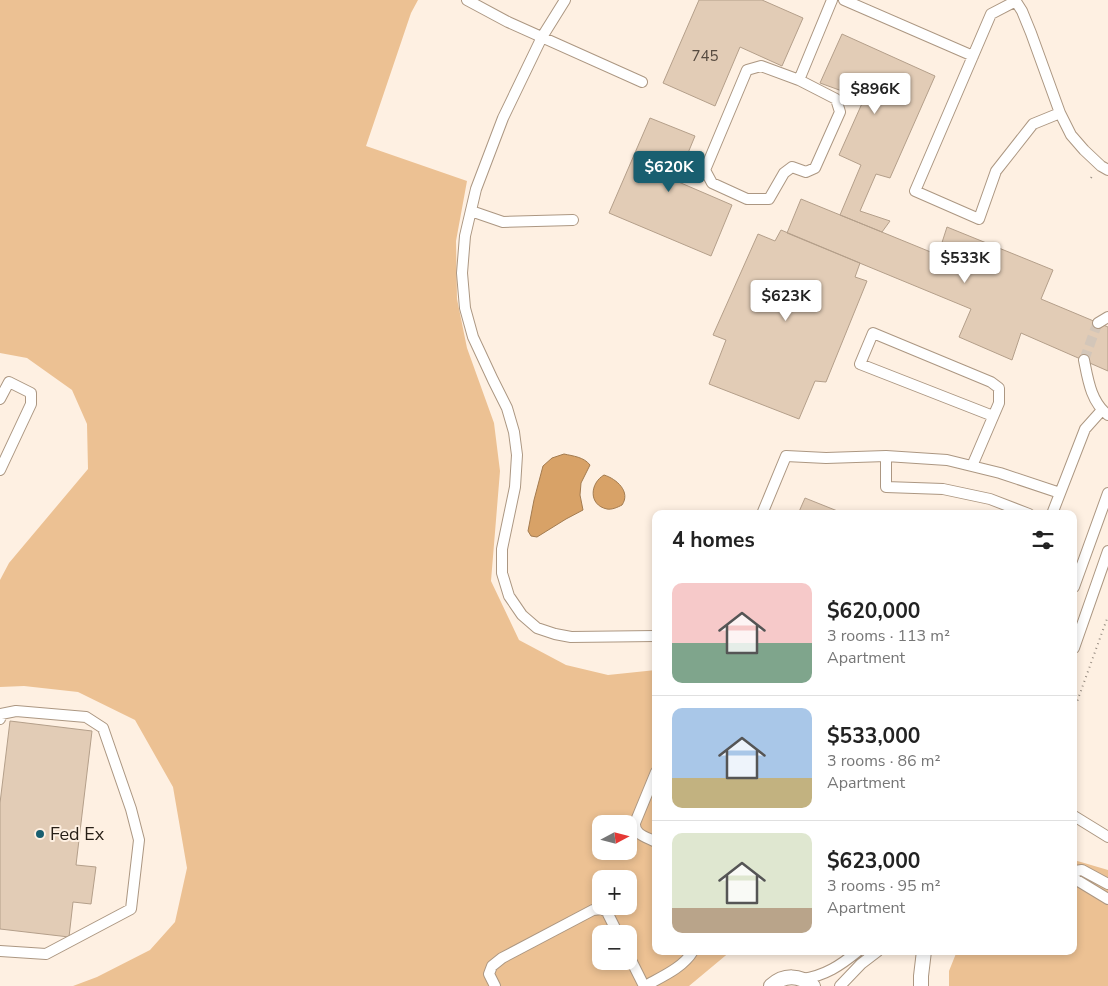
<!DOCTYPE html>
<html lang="en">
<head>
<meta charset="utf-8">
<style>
	:root { --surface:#fff; --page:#f2f2f2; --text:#222; --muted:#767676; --line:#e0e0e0; --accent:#195f70 }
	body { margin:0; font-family:"Nunito Sans",sans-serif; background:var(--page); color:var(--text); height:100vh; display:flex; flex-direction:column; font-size:19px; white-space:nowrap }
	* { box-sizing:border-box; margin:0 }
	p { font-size:16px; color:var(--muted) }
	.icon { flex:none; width:28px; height:28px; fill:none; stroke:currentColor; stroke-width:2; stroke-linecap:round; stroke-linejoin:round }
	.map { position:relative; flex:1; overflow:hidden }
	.drawer { position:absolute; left:652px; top:510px; width:425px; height:445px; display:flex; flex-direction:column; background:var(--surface); border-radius:10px; box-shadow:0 2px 8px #0003 }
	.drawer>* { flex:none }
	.needle { width:32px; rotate:83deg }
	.controls { position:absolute; left:592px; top:815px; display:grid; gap:10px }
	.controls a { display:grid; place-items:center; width:45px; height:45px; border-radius:10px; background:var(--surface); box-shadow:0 2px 8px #0003; font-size:25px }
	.price { position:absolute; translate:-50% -42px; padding:0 11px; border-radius:5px; background:#fff; color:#222; font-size:16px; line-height:32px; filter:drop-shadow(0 1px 2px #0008) }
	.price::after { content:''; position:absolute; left:50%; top:30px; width:15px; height:11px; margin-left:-8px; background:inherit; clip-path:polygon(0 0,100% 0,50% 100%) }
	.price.current { background:var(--accent); color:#fff }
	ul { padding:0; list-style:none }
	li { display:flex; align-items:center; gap:15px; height:125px; padding:0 20px }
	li+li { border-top:1px solid var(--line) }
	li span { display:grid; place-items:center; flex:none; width:140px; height:100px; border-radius:10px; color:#555 }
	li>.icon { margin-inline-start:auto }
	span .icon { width:60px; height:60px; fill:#fffc; stroke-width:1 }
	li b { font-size:21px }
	h2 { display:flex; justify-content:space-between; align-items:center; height:60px; padding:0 20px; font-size:21px }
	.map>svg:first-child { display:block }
	.green { fill:#ecc193; fill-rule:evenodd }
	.water { fill:#d8a267; stroke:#a37b4f }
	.building { fill:#e2ccb6; stroke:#b49f8a }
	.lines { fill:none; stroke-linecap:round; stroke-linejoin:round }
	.minor-tunnel { stroke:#d3c6b9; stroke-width:10; stroke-dasharray:10 5; stroke-linecap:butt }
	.minor-casing { stroke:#ac9782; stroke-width:12 }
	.major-casing { stroke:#ac9782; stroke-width:16 }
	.path { stroke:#968b80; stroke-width:2; stroke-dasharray:1 4; stroke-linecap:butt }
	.minor { stroke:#fff; stroke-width:10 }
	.major { stroke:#fff; stroke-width:14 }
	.poi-dot { fill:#195f70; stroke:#fef0e2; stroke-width:2 }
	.labels { text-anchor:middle; stroke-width:4; stroke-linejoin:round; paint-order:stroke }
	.number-label { font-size:15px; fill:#564a3f }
	.poi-label { font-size:18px; fill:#271f17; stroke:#fef0e2; text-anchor:start }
</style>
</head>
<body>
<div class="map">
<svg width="1108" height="986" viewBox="0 0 1108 986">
	<rect width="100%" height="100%" fill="#fef0e2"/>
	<path class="green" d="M0 0H418L411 13 366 146 467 181 456 241 457 299 467 348 494 423 500 471 491 581 519 640 566 665 608 675 656 670V951H731L689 986H73L97 977 150 950 175 922 187 868 173 787 135 720 78 692 24 686 0 687V580L9 563 88 469 87 424 72 390 27 358 0 353ZM601 824H629V851H601ZM601 879H629V906H601ZM601 934H629V961H601Z
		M1074 860 1108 870V986H949V971L957 951H1074Z"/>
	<path class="water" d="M564 454C573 456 584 457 590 465L581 483 580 495 583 510 566 519 537 537 531 536 528 531 534 500 543 466 552 458Z
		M604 475C617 479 631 492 622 505 618 507 612 510 607 509 588 505 590 483 604 475Z"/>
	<path class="building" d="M699 0H762L803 18 782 66 740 47 715 106 663 83Z
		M842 34 935 76 890 178 876 174 860 211 890 221 882 232 840 215 861 165 839 155 864 99 820 83Z
		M650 118 695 136 681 170 671 166 667 177 732 205 711 256 609 213Z
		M801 199 938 255 947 227 1053 270 1041 299 1108 327V371L1021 333 1012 360 959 337 971 309 787 233Z
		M781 230 860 263 855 277 867 281 826 382 815 381 799 419 709 384 726 340 713 335 758 234 775 241Z
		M805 498 845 514H798Z
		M10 721 92 731 76 865 96 867 91 904 73 902 69 937 0 929V803Z"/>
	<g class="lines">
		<path class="minor-tunnel" d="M1084 360 1095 330 1098 323"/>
		<g class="minor-casing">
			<path id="minor" d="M467 0 508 22 642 82
				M565 0 542 37 503 118 476 189 465 236 462 273 465 308 473 337 493 380 507 408 514 432 517 455 515 487 502 549V573L509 596 522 615 537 628 555 634 571 637 656 636
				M844 0 973 56
				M1015 0 1022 11 1031 33 1060 113 1071 135 1084 150 1101 166 1108 170
				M1016 1 991 14 915 191 979 219 996 171 1033 124 1060 113
				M761 66 799 80 836 99 840 112 815 168 806 172 792 167 784 173 769 199H747L712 183 705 170 747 70Z
				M799 80 832 0
				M471 211 503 222 573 220
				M1098 323 1108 317
				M1084 360C1088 380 1091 402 1108 415
				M0 399 9 382 31 393V404L0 470
				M886 456V487L943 489 990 499 1029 514
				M972 466 999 403V388L991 382 873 333 860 364 993 416
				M762 514 786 456 826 458 886 456 947 460 1000 473 1060 493
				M1052 514 1085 429 1102 410
				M1074 587 1108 493
				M1074 648 1108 551
				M0 719 1 714 16 711 86 717 103 728 131 809 139 840 131 909 46 954 0 951
				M656 772 635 823C634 835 647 837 656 842
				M1074 816 1108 837
				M1074 871 1075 879 1108 899
				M1075 871 1082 870 1108 884
				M629 956 644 986
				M802 979C825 976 841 965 858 951
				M495 986 489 974 492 966 502 958 593 910 602 909 607 912 618 934
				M645 986C661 977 683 968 693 951
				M840 986 861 964 878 951"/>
		</g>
		<g class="major-casing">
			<path id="major" d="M771 986C784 974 800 975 813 986
				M921 986V976L924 951"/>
		</g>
		<path class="path" d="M1091 178 1094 174
			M1074 710 1108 616"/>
		<use href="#minor" class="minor"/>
		<use href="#major" class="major"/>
	</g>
	<circle class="poi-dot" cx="40" cy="834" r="5"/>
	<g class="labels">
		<g class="number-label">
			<text x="705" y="61">745</text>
		</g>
		<g class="poi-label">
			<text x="50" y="840">Fed Ex</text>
		</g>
	</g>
</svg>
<div class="controls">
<a><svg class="needle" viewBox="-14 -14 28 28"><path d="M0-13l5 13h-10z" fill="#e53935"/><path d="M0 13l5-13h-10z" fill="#767676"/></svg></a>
<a>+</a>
<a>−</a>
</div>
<b class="price" style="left:875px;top:115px">$896K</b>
<b class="price current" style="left:669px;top:193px">$620K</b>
<b class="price" style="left:965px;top:284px">$533K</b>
<b class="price" style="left:786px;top:322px">$623K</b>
<section class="drawer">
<h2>4 homes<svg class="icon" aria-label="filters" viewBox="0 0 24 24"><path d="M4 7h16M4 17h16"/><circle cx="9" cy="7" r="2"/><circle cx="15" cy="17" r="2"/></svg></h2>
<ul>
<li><span style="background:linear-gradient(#f6c9c9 60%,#7fa58c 0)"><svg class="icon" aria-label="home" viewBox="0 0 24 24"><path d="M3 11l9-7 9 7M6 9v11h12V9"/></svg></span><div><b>$620,000</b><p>3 rooms · 113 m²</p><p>Apartment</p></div></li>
<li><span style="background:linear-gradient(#a9c7e8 70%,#c2b280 0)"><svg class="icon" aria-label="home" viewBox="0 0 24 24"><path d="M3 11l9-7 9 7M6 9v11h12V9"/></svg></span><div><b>$533,000</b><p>3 rooms · 86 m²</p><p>Apartment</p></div></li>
<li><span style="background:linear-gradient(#dfe7d0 75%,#b9a48a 0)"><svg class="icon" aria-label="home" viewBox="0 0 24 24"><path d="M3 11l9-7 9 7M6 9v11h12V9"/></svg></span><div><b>$623,000</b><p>3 rooms · 95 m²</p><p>Apartment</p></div></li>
</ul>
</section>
</div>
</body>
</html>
